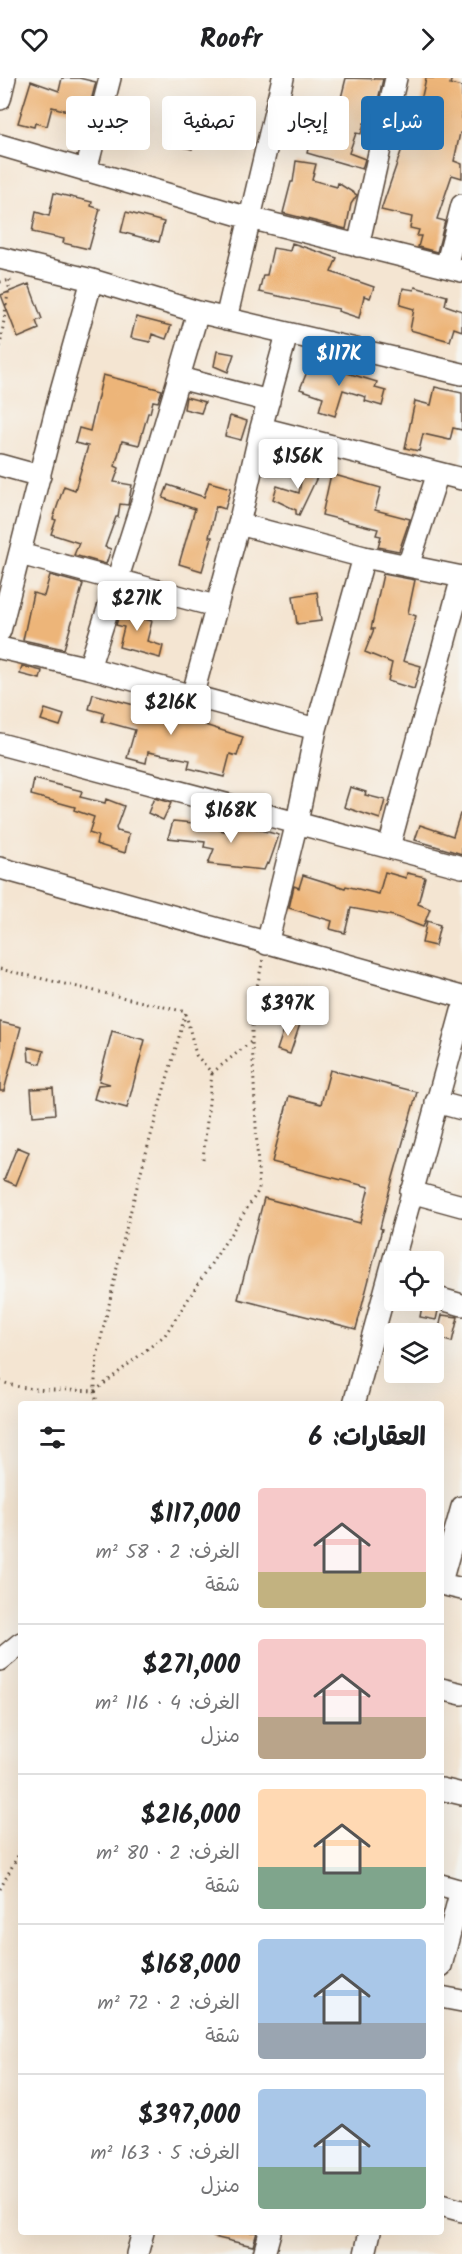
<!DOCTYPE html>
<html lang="ar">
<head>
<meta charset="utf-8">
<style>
	:root { --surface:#fff; --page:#f6f6f6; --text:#202124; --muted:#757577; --line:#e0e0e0; --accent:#1f6fb2 }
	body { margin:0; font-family:Kalam,"Playpen Sans Arabic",sans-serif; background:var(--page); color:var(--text); direction:rtl; height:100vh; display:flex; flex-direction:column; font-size:22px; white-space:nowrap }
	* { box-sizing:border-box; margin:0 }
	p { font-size:20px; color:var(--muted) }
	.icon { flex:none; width:33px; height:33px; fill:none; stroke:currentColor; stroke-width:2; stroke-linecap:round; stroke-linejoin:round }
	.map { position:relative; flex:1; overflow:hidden; direction:ltr }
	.sheet { position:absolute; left:18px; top:1323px; width:426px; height:834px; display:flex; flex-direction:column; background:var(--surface); border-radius:6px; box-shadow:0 6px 24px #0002; direction:rtl }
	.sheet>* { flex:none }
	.top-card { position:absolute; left:18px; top:18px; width:426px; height:54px; direction:rtl; display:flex; gap:12px }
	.buttons { position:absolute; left:384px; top:1173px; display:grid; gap:12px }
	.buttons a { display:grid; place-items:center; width:60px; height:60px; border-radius:6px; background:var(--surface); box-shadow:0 6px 24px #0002; font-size:30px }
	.price { position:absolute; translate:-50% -51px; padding:0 14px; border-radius:6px; background:#fff; color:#222; font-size:20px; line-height:39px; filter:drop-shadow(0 2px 3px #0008) }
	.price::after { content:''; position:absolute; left:50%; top:36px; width:18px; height:14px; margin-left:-9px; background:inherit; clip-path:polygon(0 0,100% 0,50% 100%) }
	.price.active { background:var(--accent); color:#fff }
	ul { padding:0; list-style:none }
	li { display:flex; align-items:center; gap:18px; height:150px; padding:0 18px }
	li+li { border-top:2px solid var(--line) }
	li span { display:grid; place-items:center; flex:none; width:168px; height:120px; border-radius:6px; color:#555 }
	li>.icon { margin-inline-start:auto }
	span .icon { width:72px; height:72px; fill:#fffc; stroke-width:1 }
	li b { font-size:26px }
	h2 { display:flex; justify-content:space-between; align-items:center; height:72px; padding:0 18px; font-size:26px }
	.chip { padding:0 21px; border-radius:6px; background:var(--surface); box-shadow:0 6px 24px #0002; font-size:21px; line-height:54px }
	.chip.active { background:var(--accent); color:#fff }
	header { display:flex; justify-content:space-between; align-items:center; height:78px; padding:0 18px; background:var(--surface); font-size:27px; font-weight:800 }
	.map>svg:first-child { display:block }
	.building { fill:#edb579 }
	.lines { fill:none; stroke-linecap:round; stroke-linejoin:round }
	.minor-casing { stroke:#574639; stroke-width:24 }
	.path { stroke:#574639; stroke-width:3; stroke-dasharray:1.5 4.5; stroke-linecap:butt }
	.minor { stroke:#fff; stroke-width:21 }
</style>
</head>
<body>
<header><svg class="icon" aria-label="forward" viewBox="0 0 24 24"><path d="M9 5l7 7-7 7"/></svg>Roofr<svg class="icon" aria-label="heart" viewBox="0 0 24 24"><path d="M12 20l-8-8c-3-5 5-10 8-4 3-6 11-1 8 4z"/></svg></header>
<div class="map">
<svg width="462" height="2176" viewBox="0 0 462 2176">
	<rect width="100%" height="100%" fill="#f6f6f2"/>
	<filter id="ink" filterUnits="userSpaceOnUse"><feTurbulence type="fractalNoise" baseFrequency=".0167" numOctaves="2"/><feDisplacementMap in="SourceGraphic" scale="12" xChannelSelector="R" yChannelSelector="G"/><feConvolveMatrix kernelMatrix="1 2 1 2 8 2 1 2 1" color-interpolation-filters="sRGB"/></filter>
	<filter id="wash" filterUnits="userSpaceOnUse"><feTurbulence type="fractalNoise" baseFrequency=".008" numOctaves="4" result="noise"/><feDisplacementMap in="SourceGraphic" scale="24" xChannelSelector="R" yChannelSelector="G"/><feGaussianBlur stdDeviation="1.35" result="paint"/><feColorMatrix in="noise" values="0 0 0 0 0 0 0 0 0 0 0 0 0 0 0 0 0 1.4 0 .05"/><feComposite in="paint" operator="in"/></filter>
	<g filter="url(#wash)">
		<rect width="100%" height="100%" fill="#f4e5d2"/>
		<g id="blocks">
			<path class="building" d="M62 0H79L96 4 87 38 52 29 47 48 35 45 34 49 18 45 31 3 59 13Z
				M346 0 383 1 372 47 364 45 361 56 356 55 349 75 365 81 362 91 307 75 312 55H309L311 44 306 43 312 24 338 32Z
				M426 0H452L450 6 462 9V55H460L454 83 462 86V100L452 97 437 141 445 143 437 174 418 169 421 158H417L419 152 410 150 412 139 381 132 406 59 413 31 419 32Z
				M183 51 196 54 192 71 179 68Z
				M296 83 316 86 312 102 337 109 338 105 357 117 351 126 346 151 283 135 291 104H293Z
				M54 115 92 124 91 128 100 131 89 171 63 165 64 161 32 154 36 134 49 138Z
				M126 134 164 144 159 164 121 154Z
				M292 165 337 180 331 194 374 209 370 220 364 218 359 240 338 233 339 231 259 214 263 197H267L273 170 290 173Z
				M29 206 42 241 36 243 39 251 18 260 1 217Z
				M415 209 447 218 445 227 462 233V253L454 250 450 263 410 252 414 231 400 227 403 210 414 212Z
				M136 239 171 248 166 261 152 256 150 264 131 260Z
				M217 273 234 276 228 294 214 288Z
				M311 284 377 304 375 310 386 313 382 328 365 323 366 319 343 312 335 338 319 333 323 319 300 311Z
				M103 297 162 312 158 324 153 323 150 335H148L139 367 122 363 115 388 119 390 114 404 132 407 128 427 120 426 118 439H116L105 469 111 471 106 486 74 477 79 465 51 456 56 442 53 441 64 408 75 412 88 368 75 365 79 350 90 353Z
				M435 309 462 315V352L453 350 450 362 423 356 419 373 405 370 415 323 431 327Z
				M186 319 205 324 201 335 184 331Z
				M230 338 247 343 241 362 225 358Z
				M304 386 321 391 299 437 296 436V432L273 421 277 408 299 415Z
				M331 396 381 410 375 432 410 441 399 473 378 469 381 458 376 457 378 451 322 437Z
				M209 404 231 410 225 431 216 428 209 459H212L202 493 179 486 195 431 163 420 168 407 204 419Z
				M383 496 415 502 408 535 416 538 403 583 421 588 414 611 388 603 392 585 365 574 374 551H371Z
				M50 497 83 506 64 571 23 562 33 515 44 518Z
				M317 514 321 543 297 546 293 518Z
				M122 528 145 531 144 541 152 543 147 563 163 568 160 580 119 569 124 549 116 547Z
				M22 588 42 593 40 601 20 596Z
				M93 616 179 639 243 659 237 678 230 676 224 699 188 690 190 682 148 674 146 685 127 680 135 652 102 643 104 635 89 631Z
				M45 631 64 637 60 648 41 642Z
				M34 701 82 713 80 719 105 725 106 721 124 728 116 750 117 753 129 756 125 775 96 766 98 758 89 755 94 739 74 732 75 729 31 717Z
				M350 709 366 714 365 717 385 722 380 741 344 729Z
				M154 720 171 725 163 742 148 735Z
				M460 736H462V776L415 762 420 747 453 758Z
				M173 743 194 745 228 754 231 744 279 757 269 786 267 785 264 792 208 786 214 771 204 769 205 764 168 760Z
				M385 794 406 800 407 795 425 799 418 826 430 831 423 849 394 838 351 830 345 855 330 851 332 843 289 830 294 808 299 810 303 797 345 810 346 808 379 816Z
				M427 843 440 847 435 868 422 865Z
				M287 942 300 946 290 976 277 972Z
				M0 944 21 949 4 1013H0Z
				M112 953 145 962 127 1030 94 1021 98 1007 110 1006 99 1003Z
				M28 969 44 973 40 986 29 983Z
				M330 992 417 1014 389 1114 380 1150 382 1151 356 1251 238 1221 264 1120 360 1145 369 1109 272 1084 289 1018 321 1026Z
				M53 1010 55 1036 33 1038 31 1011Z
				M17 1069 29 1074 16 1107 4 1102Z
				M422 1228 438 1233 436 1242 420 1239Z
				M442 1237 458 1239 452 1264 437 1260Z
				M214 2154H257L253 2168 213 2159Z"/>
		</g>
	</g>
	<g filter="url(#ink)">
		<use href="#blocks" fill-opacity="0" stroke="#574639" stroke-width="1.5"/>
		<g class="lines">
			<g class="minor-casing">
				<path id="minor" d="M0 21 5 0
					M0 67 249 140 462 193
					M86 93 110 0
					M358 168 396 0
					M0 180 92 202 198 234 462 296
					M446 189 462 127
					M226 241 283 0
					M179 300 269 323
					M261 350 462 401
					M0 387 40 398
					M239 446 364 479 462 499
					M20 476 215 528
					M408 488 438 395
					M0 553 60 316 92 202
					M0 570 89 590 316 651
					M89 590 143 421 198 234
					M192 619 239 446 261 350 287 256
					M0 666 462 789
					M389 769 462 499
					M0 790 462 919
					M267 866 297 744 316 651 364 479
					M436 1024 462 1031
					M411 1114 462 1128
					M434 1219 462 1227
					M354 1326 462 933
					M441 1504 462 1429
					M441 1506 462 1511
					M0 1582 21 1565
					M441 1611 462 1616
					M441 1711 462 1716
					M441 1807 462 1813
					M441 1888 461 1812
					M441 1919 462 1923
					M441 2127 462 2133
					M137 2176 143 2154
					M264 2176 270 2154
					M365 2176 370 2154"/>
			</g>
			<path class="path" d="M0 204 12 202
				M0 269 10 202
				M0 891 186 934C159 1030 130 1125 110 1222 103 1255 90 1293 97 1326
				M186 936 196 977 212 995 252 963V932L263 881
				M203 1081 212 995
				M0 1303C28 1315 64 1311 95 1313L165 1257 259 1112 252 963
				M0 1811 21 1772"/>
			<use href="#minor" class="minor"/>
		</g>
	</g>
</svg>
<div class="buttons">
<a><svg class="icon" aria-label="locate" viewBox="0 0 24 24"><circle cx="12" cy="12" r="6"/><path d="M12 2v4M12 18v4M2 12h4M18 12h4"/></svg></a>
<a><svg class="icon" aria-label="layers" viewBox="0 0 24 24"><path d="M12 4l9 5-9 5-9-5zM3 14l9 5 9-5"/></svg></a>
</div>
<b class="price active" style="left:339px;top:309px">$117K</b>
<b class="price" style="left:298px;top:412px">$156K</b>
<b class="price" style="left:137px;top:554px">$271K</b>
<b class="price" style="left:171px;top:658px">$216K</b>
<b class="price" style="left:231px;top:766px">$168K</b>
<b class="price" style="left:288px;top:959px">$397K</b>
<div class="top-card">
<a class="chip active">شراء</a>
<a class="chip">إيجار</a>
<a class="chip">تصفية</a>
<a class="chip">جديد</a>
</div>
<section class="sheet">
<h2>العقارات: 6<svg class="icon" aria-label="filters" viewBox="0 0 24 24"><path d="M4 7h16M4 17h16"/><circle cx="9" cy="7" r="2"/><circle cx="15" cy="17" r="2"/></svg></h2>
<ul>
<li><span style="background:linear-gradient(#f6c9c9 70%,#c2b280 0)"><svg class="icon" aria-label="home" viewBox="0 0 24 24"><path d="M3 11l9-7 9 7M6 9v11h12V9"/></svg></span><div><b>$117,000</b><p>الغرف: 2 · 58 m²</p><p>شقة</p></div></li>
<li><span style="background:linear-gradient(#f6c9c9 65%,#b9a48a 0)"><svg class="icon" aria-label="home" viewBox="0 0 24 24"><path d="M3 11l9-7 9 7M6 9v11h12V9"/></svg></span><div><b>$271,000</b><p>الغرف: 4 · 116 m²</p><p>منزل</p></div></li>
<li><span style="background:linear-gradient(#ffd9b3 65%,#7fa58c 0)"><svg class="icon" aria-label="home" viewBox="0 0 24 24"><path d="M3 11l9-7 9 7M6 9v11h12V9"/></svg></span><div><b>$216,000</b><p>الغرف: 2 · 80 m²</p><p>شقة</p></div></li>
<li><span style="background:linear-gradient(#a9c7e8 70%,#9aa5b1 0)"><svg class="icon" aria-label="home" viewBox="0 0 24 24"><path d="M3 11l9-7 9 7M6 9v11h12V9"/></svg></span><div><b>$168,000</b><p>الغرف: 2 · 72 m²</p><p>شقة</p></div></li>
<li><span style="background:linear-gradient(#a9c7e8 65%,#7fa58c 0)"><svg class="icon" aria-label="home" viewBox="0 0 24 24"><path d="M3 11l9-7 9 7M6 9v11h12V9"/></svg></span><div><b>$397,000</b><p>الغرف: 5 · 163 m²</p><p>منزل</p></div></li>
</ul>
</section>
</div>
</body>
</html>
